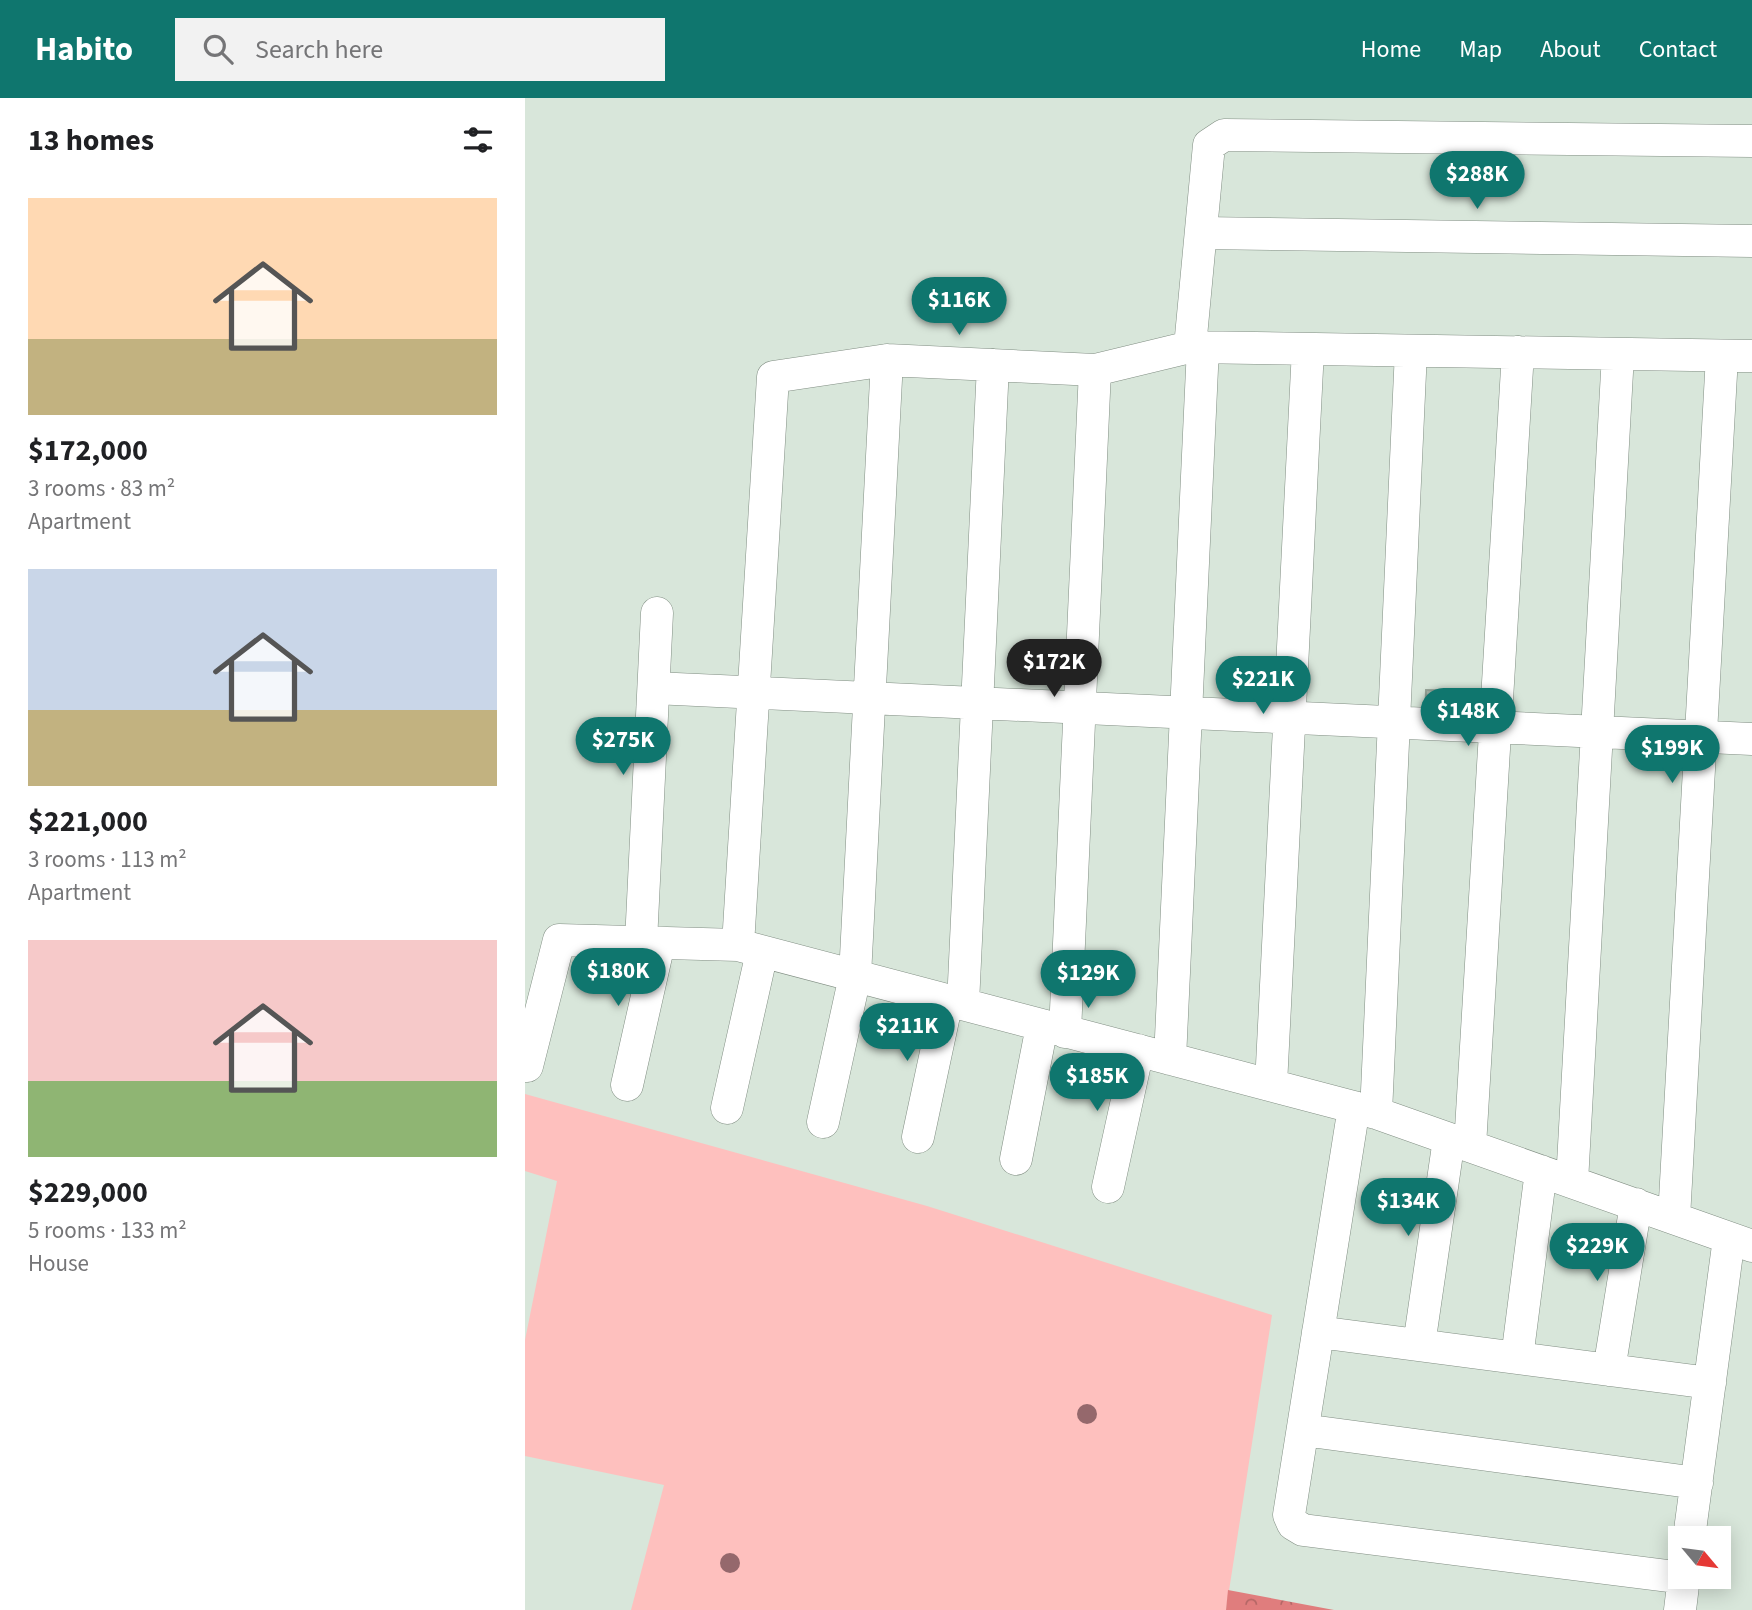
<!DOCTYPE html>
<html lang="en">
<head>
<meta charset="utf-8">
<style>
	:root { --surface:#fff; --page:#f2f2f2; --text:#202124; --muted:#757577; --accent:#0f766e }
	body { margin:0; font-family:"Source Sans 3",sans-serif; background:var(--page); color:var(--text); height:100vh; display:flex; flex-direction:column; font-size:26px; white-space:nowrap }
	* { box-sizing:border-box; margin:0 }
	p { font-size:23px; color:var(--muted) }
	.icon { flex:none; width:38px; height:38px; fill:none; stroke:currentColor; stroke-width:2; stroke-linecap:round; stroke-linejoin:round }
	.map { position:relative; flex:1; overflow:hidden }
	.panel { display:flex; flex-direction:column; background:var(--surface); width:525px }
	.panel>* { flex:none }
	.needle { width:46px; rotate:119deg }
	.buttons { position:absolute; left:1143px; top:1428px; display:grid; gap:14px }
	.buttons a { display:grid; place-items:center; width:63px; height:63px; border-radius:0px; background:var(--surface); box-shadow:0 4px 18px #0003; font-size:35px }
	.price { position:absolute; translate:-50% -60px; padding:0 16px; border-radius:24px; background:var(--accent); color:#fff; font-size:23px; line-height:46px; filter:drop-shadow(0 2px 4px #0008) }
	.price::after { content:''; position:absolute; left:50%; top:42px; width:21px; height:16px; margin-left:-10px; background:inherit; clip-path:polygon(0 0,100% 0,50% 100%) }
	.price.selected { background:#222; color:#fff }
	ul { padding:0; list-style:none }
	li { display:grid; align-content:center; gap:14px; height:371px; padding:0 28px }
	li span { display:grid; place-items:center; height:217px; border-radius:0px; color:#555 }
	li>.icon { margin-inline-start:auto }
	span .icon { width:126px; height:126px; fill:#fffc; stroke-width:1 }
	li b { font-size:30px }
	h2 { display:flex; justify-content:space-between; align-items:center; height:84px; padding:0 28px; font-size:30px }
	header { display:flex; align-items:center; gap:42px; box-sizing:border-box; height:98px; padding:0 35px; background:var(--accent); color:#fff }
	header strong { font-size:33px }
	nav { display:flex; gap:38px; margin-inline-start:auto; font-size:24px }
	.search { width:490px; height:63px; background:var(--page); display:flex; align-items:center; gap:18px; box-sizing:border-box; padding:0 24px; border-radius:0px; color:var(--muted); font-size:26px }
	main { display:flex; flex:1; min-height:0 }
	.map>svg:first-child { display:block }
	.grass { fill:#fec0be }
	.forest { fill:url(#forest-crowns) }
	.building { fill:url(#building-back-hatch); stroke:#98a69a; stroke-width:2 }
	.lines { fill:none; stroke-linecap:round; stroke-linejoin:round }
	.minor-casing { stroke:#818e83; stroke-width:33 }
	.minor { stroke:#fff; stroke-width:32 }
	.tree { fill:#95686c }
</style>
</head>
<body>
<header>
<strong>Habito</strong>
<div class="search"><svg class="icon" aria-label="search" viewBox="0 0 24 24"><circle cx="10" cy="10" r="6"/><path d="M15 15l6 6"/></svg>Search here</div>
<nav><a>Home</a><a>Map</a><a>About</a><a>Contact</a></nav>
</header>
<main>
<section class="panel">
<h2>13 homes<svg class="icon" aria-label="filters" viewBox="0 0 24 24"><path d="M4 7h16M4 17h16"/><circle cx="9" cy="7" r="2"/><circle cx="15" cy="17" r="2"/></svg></h2>
<ul>
<li><span style="background:linear-gradient(#ffd9b3 65%,#c2b280 0)"><svg class="icon" aria-label="home" viewBox="0 0 24 24"><path d="M3 11l9-7 9 7M6 9v11h12V9"/></svg></span><div><b>$172,000</b><p>3 rooms · 83 m²</p><p>Apartment</p></div></li>
<li><span style="background:linear-gradient(#c9d6e8 65%,#c2b280 0)"><svg class="icon" aria-label="home" viewBox="0 0 24 24"><path d="M3 11l9-7 9 7M6 9v11h12V9"/></svg></span><div><b>$221,000</b><p>3 rooms · 113 m²</p><p>Apartment</p></div></li>
<li><span style="background:linear-gradient(#f6c9c9 65%,#8fb573 0)"><svg class="icon" aria-label="home" viewBox="0 0 24 24"><path d="M3 11l9-7 9 7M6 9v11h12V9"/></svg></span><div><b>$229,000</b><p>5 rooms · 133 m²</p><p>House</p></div></li>
</ul>
</section>
<div class="map">
<svg width="1227" height="1512" viewBox="0 0 1227 1512">
	<defs>
		<pattern id="forest-crowns" width="20" height="18" patternUnits="userSpaceOnUse" patternTransform="scale(1.75)"><rect width="20" height="18" fill="#e07d7d"/><path d="M2 6a3 3 0 1 1 6 0M12 15a3 3 0 1 1 6 0" fill="none" stroke="#b56766"/></pattern>
		<pattern id="building-back-hatch" width="6" height="6" patternUnits="userSpaceOnUse" patternTransform="scale(1.75)"><rect width="6" height="6" fill="#b3c1b5"/><path d="M-1 5l2 2M0 0l6 6M5-1l2 2" fill="none" stroke="#919d93"/></pattern>
	</defs>
	<rect width="100%" height="100%" fill="#d8e6da"/>
	<path class="grass" d="M0 996 402 1108 747 1217 701 1512H106L139 1387 0 1358V1242L32 1083 0 1073Z"/>
	<path class="forest" d="M703 1492 809 1512H701Z"/>
	<path class="building" d="M901 592 933 593 931 626 900 624Z"/>
	<g class="lines">
		<g class="minor-casing">
			<path id="minor" d="M676 135 1227 143
				M665 249 684 47 699 37 1227 43
				M129 590 1227 641
				M116 844 132 515
				M213 847 248 279 362 262 570 272 665 249 1227 258
				M438 906 468 267
				M540 934 570 272
				M645 961 678 249
				M2 968 34 842 213 847 851 1015 1227 1148
				M102 987 134 845
				M746 987 783 251
				M829 1009 764 1417 768 1426 778 1432 1159 1480
				M202 1010 237 854
				M851 1015 886 253
				M298 1024 330 878 362 262
				M393 1039 422 903
				M945 1048 993 254
				M491 1061 517 928
				M1047 1084 1093 256
				M583 1089 613 952
				M1149 1120 1197 258
				M793 1234 1185 1285
				M894 1247 924 1041
				M992 1260 1016 1073
				M1084 1272 1111 1106
				M778 1332 1172 1385
				M1164 1440 1204 1140
				M1155 1512 1159 1479"/>
		</g>
		<use href="#minor" class="minor"/>
	</g>
	<g class="tree">
		<circle cx="562" cy="1316" r="10"/>
		<circle cx="205" cy="1465" r="10"/>
	</g>
</svg>
<div class="buttons">
<a><svg class="needle" viewBox="-14 -14 28 28"><path d="M0-13l5 13h-10z" fill="#e53935"/><path d="M0 13l5-13h-10z" fill="#757577"/></svg></a>
</div>
<b class="price" style="left:952px;top:113px">$288K</b>
<b class="price" style="left:434px;top:239px">$116K</b>
<b class="price selected" style="left:529px;top:601px">$172K</b>
<b class="price" style="left:738px;top:618px">$221K</b>
<b class="price" style="left:943px;top:650px">$148K</b>
<b class="price" style="left:98px;top:679px">$275K</b>
<b class="price" style="left:1147px;top:687px">$199K</b>
<b class="price" style="left:93px;top:910px">$180K</b>
<b class="price" style="left:563px;top:912px">$129K</b>
<b class="price" style="left:382px;top:965px">$211K</b>
<b class="price" style="left:572px;top:1015px">$185K</b>
<b class="price" style="left:883px;top:1140px">$134K</b>
<b class="price" style="left:1072px;top:1185px">$229K</b>
</div>
</main>
</body>
</html>
